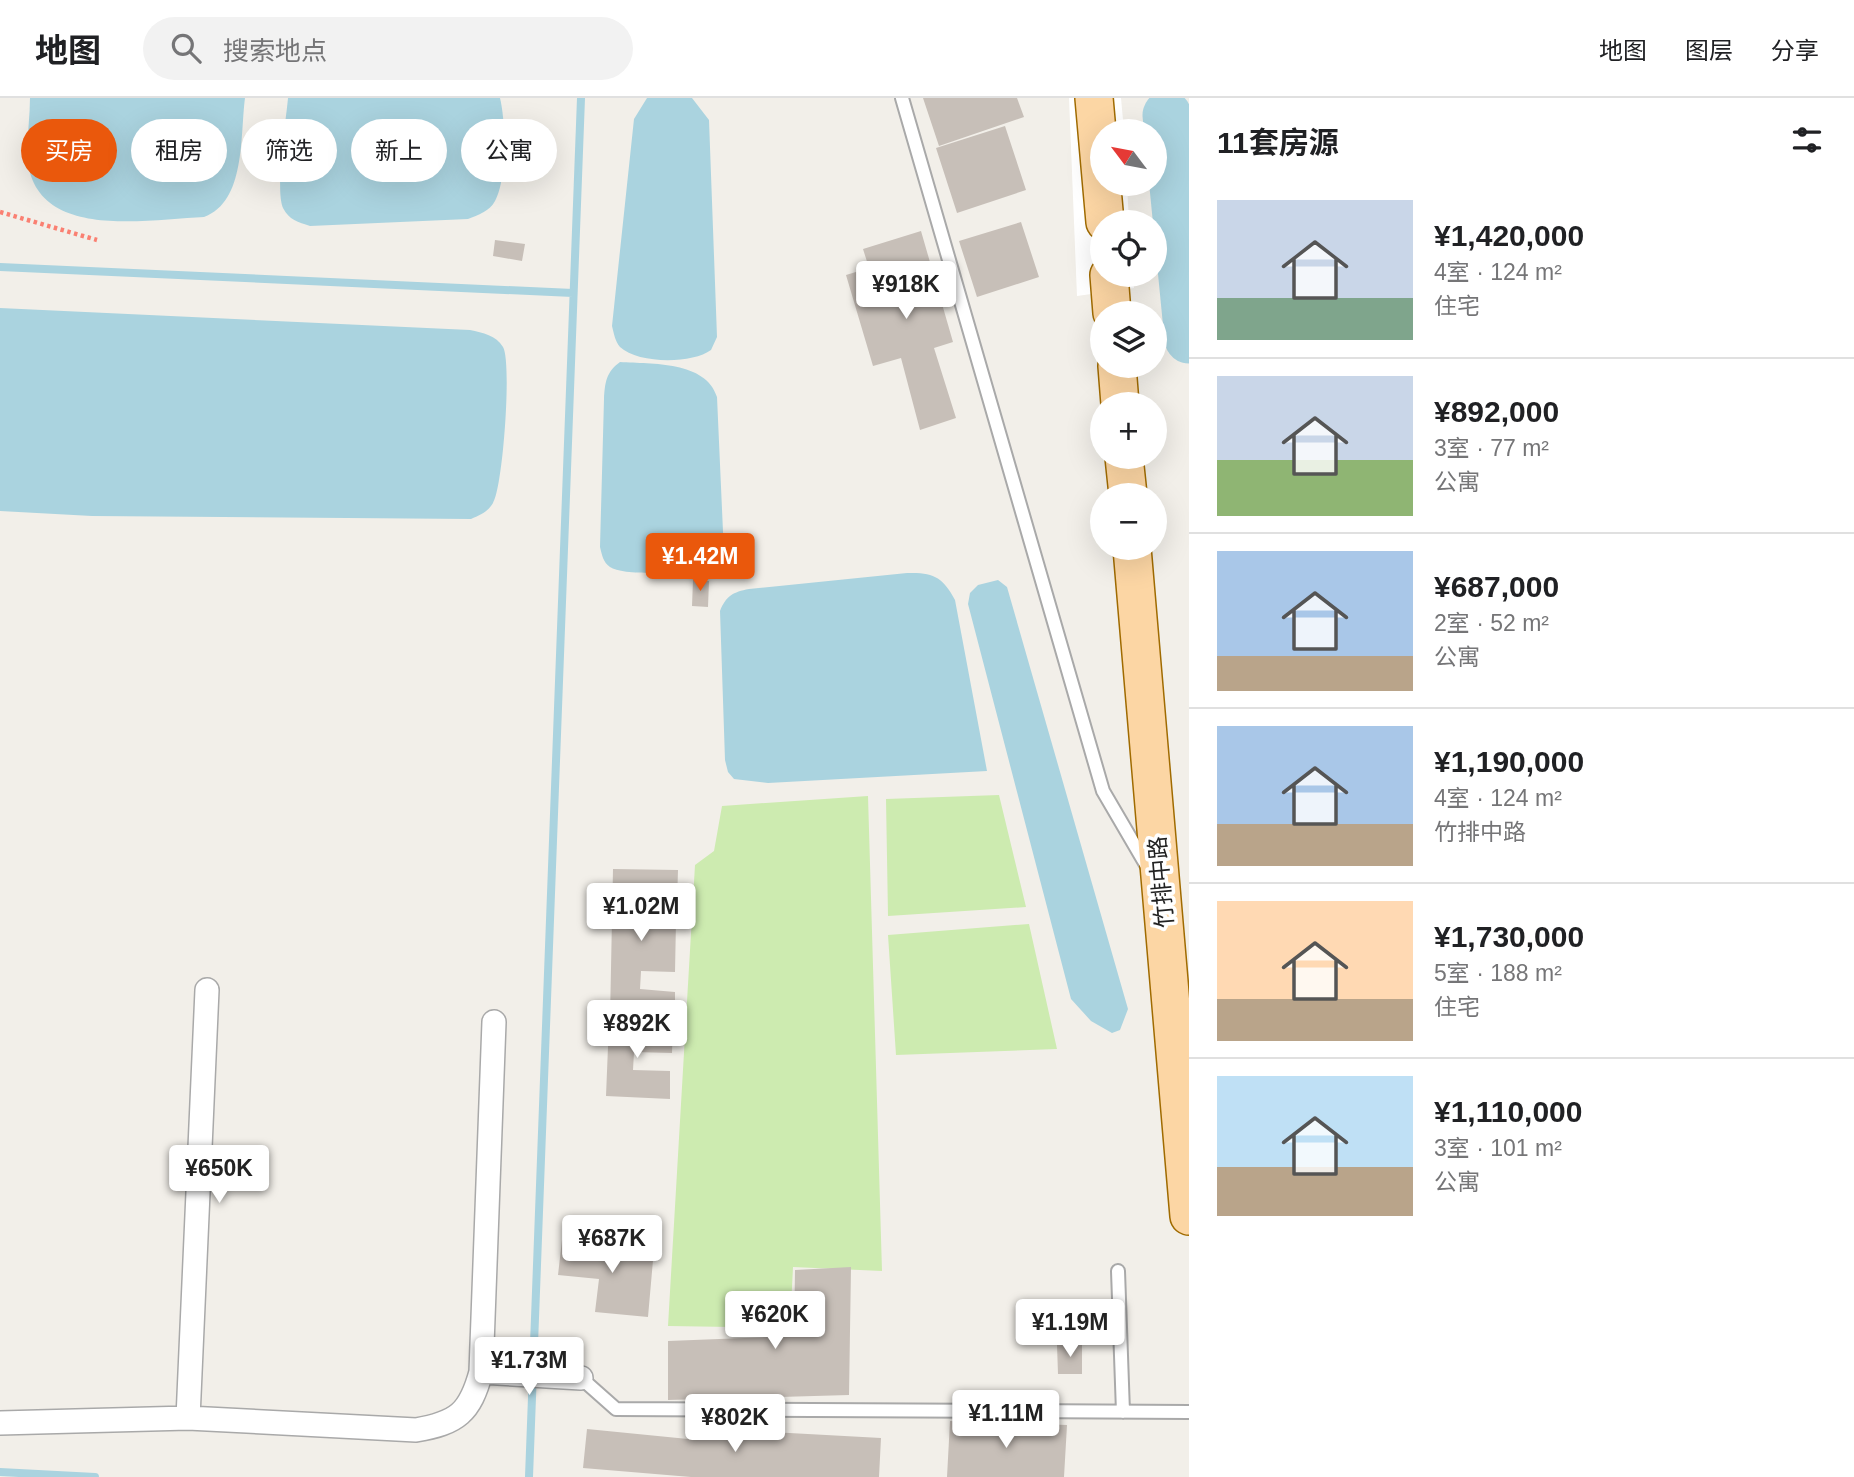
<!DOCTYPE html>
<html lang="zh">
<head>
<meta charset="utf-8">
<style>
	:root { --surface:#fff; --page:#f2f2f2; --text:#202124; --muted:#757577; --line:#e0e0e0; --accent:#ea580c }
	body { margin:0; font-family:Helvetica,"Noto Sans SC",sans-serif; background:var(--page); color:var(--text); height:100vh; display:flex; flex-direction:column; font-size:26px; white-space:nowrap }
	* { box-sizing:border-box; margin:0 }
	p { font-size:23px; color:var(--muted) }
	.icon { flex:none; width:38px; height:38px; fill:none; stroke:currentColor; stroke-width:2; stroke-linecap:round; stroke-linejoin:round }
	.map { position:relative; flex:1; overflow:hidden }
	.drawer { display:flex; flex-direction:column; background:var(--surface); width:665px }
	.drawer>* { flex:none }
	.hud { position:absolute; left:21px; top:21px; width:665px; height:63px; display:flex; gap:14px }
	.needle { width:46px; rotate:302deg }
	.fabs { position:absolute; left:1090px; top:21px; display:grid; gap:14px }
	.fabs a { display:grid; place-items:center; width:77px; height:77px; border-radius:50%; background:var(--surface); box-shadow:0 7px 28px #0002; font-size:35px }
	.price { position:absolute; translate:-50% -60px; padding:0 16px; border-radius:7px; background:#fff; color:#222; font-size:23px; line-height:46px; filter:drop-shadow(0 2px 4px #0008) }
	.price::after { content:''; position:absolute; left:50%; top:42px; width:21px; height:16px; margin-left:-10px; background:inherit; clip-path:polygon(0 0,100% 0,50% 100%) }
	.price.active { background:var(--accent); color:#fff }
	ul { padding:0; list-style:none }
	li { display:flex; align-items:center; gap:21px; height:175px; padding:0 28px }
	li+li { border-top:2px solid var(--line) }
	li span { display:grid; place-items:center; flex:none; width:196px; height:140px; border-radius:0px; color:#555 }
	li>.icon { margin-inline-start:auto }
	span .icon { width:84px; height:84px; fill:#fffc; stroke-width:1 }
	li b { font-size:30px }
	h2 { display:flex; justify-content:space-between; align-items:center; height:84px; padding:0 28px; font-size:30px }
	.tag { padding:0 24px; border-radius:32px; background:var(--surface); box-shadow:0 7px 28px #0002; font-size:24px; line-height:63px }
	.tag.active { background:var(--accent); color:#fff }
	header { display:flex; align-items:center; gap:42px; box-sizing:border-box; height:98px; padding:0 35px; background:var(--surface); border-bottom:2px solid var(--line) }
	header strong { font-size:33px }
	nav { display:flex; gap:38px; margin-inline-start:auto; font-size:24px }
	.search { width:490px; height:63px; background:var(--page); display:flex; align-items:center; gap:18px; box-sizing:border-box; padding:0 24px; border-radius:38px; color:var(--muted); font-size:26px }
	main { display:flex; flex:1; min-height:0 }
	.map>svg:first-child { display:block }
	.grass { fill:#cdebb0 }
	.water { fill:#aad3df }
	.pier { fill:#fff }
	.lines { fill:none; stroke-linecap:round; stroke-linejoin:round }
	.stream { stroke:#aad3df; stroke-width:8 }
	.river { stroke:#aad3df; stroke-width:49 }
	.building { fill:#c7bfb8 }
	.lane-casing { stroke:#a9a9a9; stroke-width:16 }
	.street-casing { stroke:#a9a9a9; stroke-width:26 }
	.primary-casing { stroke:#a06b00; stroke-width:40 }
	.path { stroke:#fa8072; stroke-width:4.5; stroke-dasharray:3.5 3.5; stroke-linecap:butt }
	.lane { stroke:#fff; stroke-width:12 }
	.street { stroke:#fff; stroke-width:23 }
	.primary { stroke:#fcd6a4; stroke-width:37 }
	.labels { text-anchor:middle; stroke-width:7; stroke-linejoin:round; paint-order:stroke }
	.street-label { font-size:23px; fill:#222; stroke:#fff }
</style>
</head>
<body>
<header>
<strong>地图</strong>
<div class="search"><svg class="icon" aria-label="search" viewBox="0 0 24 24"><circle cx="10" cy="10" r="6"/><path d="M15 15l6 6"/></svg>搜索地点</div>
<nav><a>地图</a><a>图层</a><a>分享</a></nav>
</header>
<main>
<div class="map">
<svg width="1189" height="1379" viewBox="0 0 1189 1379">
	<rect width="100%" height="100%" fill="#f2efe9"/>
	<path class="grass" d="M999 697 1026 809 888 818 886 701Z
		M868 698 882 1173 793 1169 790 1230 668 1228 695 767 714 753 722 708Z
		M1029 826 1057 951 896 957 888 837Z"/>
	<path class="water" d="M30 0H245C240 37 246 104 204 119 149 121 39 143 28 65 26 44 30 21 30 0Z
		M288 0H500C506 24 507 82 495 103 490 113 478 117 468 121L310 128C298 124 289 122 283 110 275 92 286 23 288 0Z
		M647 0H692L709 22 717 239 711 252C692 266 638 266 620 249 615 243 614 236 612 228L634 21Z
		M0 210 470 232C483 235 496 237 503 249 512 264 503 390 493 405 488 414 480 417 471 421L92 418 0 413Z
		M620 264C652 266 706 263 717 299L724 456 719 466 711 471C692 474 624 479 610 469 603 464 602 457 600 449L604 301C605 285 606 274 620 264Z
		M907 475C933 474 943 479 955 502L987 673 768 685 734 681 728 674 725 662 720 513C726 498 733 494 749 491Z
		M998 482 1007 489 1128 911 1120 932 1112 935 1091 923 1071 901 968 506 970 495 978 487Z"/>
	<path class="pier" d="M1069 0H1121L1124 33H1102V86H1127L1129 124H1102V177H1133L1134 190 1077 198Z"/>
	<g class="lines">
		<path class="stream" d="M1166 0 1167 17
			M0 169 573 195
			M0 1374 95 1379
			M529 1379 581 0"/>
		<path class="river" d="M1167 17 1189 241"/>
	</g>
	<path class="building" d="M923 0H1017L1024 19 939 48Z
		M1005 28 1026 92 957 115 936 50Z
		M1021 124 1039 179 977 199 959 143Z
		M921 133 953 244 934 250 956 320 920 332 901 260 873 268 846 177 869 170 863 151Z
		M495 142 525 146 522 163 493 158Z
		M693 482 709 483 708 509 692 508Z
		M613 771 678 772 677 805 645 804V822L676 823 675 874 641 873 640 891 675 894V921L610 920Z
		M609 924 673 927 672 955 634 954 633 972 670 973V1001L606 998Z
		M562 1142 654 1151 648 1219 595 1214 599 1181 558 1177Z
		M851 1169 849 1297 668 1302V1243L794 1238 795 1172Z
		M1082 1246V1276H1058L1057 1247Z
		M950 1323 1067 1327 1064 1379H947Z
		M699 1330 881 1340 879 1379H691L583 1370 587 1331 698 1342Z"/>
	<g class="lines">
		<g class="lane-casing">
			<path id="lane" d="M902 0 1103 693 1148 770
				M1118 1173 1123 1314
				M581 1280 616 1311 1189 1314"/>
		</g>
		<g class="street-casing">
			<path id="street" d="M481 1274 581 1280
				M188 1320 207 892
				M0 1325 188 1320 416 1332C457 1325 470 1315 481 1274L494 924"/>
		</g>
		<g class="primary-casing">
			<path id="primary" d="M1094 0 1105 124
				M1109 177 1112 215
				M1117 268 1120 306
				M1124 359 1128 397
				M1132 450 1189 1118"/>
		</g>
		<path class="path" d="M0 114 97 142"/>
		<use href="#lane" class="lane"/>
		<use href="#street" class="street"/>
		<use href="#primary" class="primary"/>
	</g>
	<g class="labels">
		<g class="street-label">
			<text transform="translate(1161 784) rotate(-95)" y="8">竹排中路</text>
		</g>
	</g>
</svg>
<div class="fabs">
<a><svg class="needle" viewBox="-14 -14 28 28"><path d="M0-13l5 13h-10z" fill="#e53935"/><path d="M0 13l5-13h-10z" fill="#757577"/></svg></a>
<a><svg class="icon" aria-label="locate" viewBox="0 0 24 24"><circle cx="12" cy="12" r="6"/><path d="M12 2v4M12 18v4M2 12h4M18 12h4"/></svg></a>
<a><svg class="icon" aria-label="layers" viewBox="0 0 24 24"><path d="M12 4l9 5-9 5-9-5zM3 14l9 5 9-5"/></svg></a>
<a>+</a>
<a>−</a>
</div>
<b class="price" style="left:906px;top:223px">¥918K</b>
<b class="price active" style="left:700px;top:495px">¥1.42M</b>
<b class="price" style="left:641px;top:845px">¥1.02M</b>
<b class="price" style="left:637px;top:962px">¥892K</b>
<b class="price" style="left:219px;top:1107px">¥650K</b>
<b class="price" style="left:612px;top:1177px">¥687K</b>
<b class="price" style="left:775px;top:1253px">¥620K</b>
<b class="price" style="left:1070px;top:1261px">¥1.19M</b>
<b class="price" style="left:529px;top:1299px">¥1.73M</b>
<b class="price" style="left:1006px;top:1352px">¥1.11M</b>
<b class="price" style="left:735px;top:1356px">¥802K</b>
<div class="hud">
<a class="tag active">买房</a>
<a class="tag">租房</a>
<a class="tag">筛选</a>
<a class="tag">新上</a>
<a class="tag">公寓</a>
</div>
</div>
<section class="drawer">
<h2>11套房源<svg class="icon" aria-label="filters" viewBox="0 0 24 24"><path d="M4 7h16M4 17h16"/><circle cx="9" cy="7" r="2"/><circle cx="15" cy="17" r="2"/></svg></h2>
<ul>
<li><span style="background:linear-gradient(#c9d6e8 70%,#7fa58c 0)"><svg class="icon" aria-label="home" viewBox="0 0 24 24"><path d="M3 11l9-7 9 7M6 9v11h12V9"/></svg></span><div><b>¥1,420,000</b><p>4室 · 124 m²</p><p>住宅</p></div></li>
<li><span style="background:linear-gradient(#c9d6e8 60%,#8fb573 0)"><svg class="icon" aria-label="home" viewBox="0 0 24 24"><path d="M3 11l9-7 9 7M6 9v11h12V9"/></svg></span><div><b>¥892,000</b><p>3室 · 77 m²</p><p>公寓</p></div></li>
<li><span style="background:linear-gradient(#a9c7e8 75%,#b9a48a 0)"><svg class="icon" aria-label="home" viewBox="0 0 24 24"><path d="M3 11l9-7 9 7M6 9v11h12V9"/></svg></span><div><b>¥687,000</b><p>2室 · 52 m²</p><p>公寓</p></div></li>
<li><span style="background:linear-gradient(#a9c7e8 70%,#b9a48a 0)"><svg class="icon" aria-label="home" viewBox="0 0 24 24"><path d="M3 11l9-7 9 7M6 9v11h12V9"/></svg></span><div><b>¥1,190,000</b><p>4室 · 124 m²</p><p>竹排中路</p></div></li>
<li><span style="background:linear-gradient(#ffd9b3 70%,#b9a48a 0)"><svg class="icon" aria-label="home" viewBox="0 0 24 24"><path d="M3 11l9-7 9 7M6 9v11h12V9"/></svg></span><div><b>¥1,730,000</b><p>5室 · 188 m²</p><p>住宅</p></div></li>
<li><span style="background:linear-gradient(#bfe0f5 65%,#b9a48a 0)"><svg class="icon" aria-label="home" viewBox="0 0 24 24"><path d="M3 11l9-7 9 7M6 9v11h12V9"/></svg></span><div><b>¥1,110,000</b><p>3室 · 101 m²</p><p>公寓</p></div></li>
</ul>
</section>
</main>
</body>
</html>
